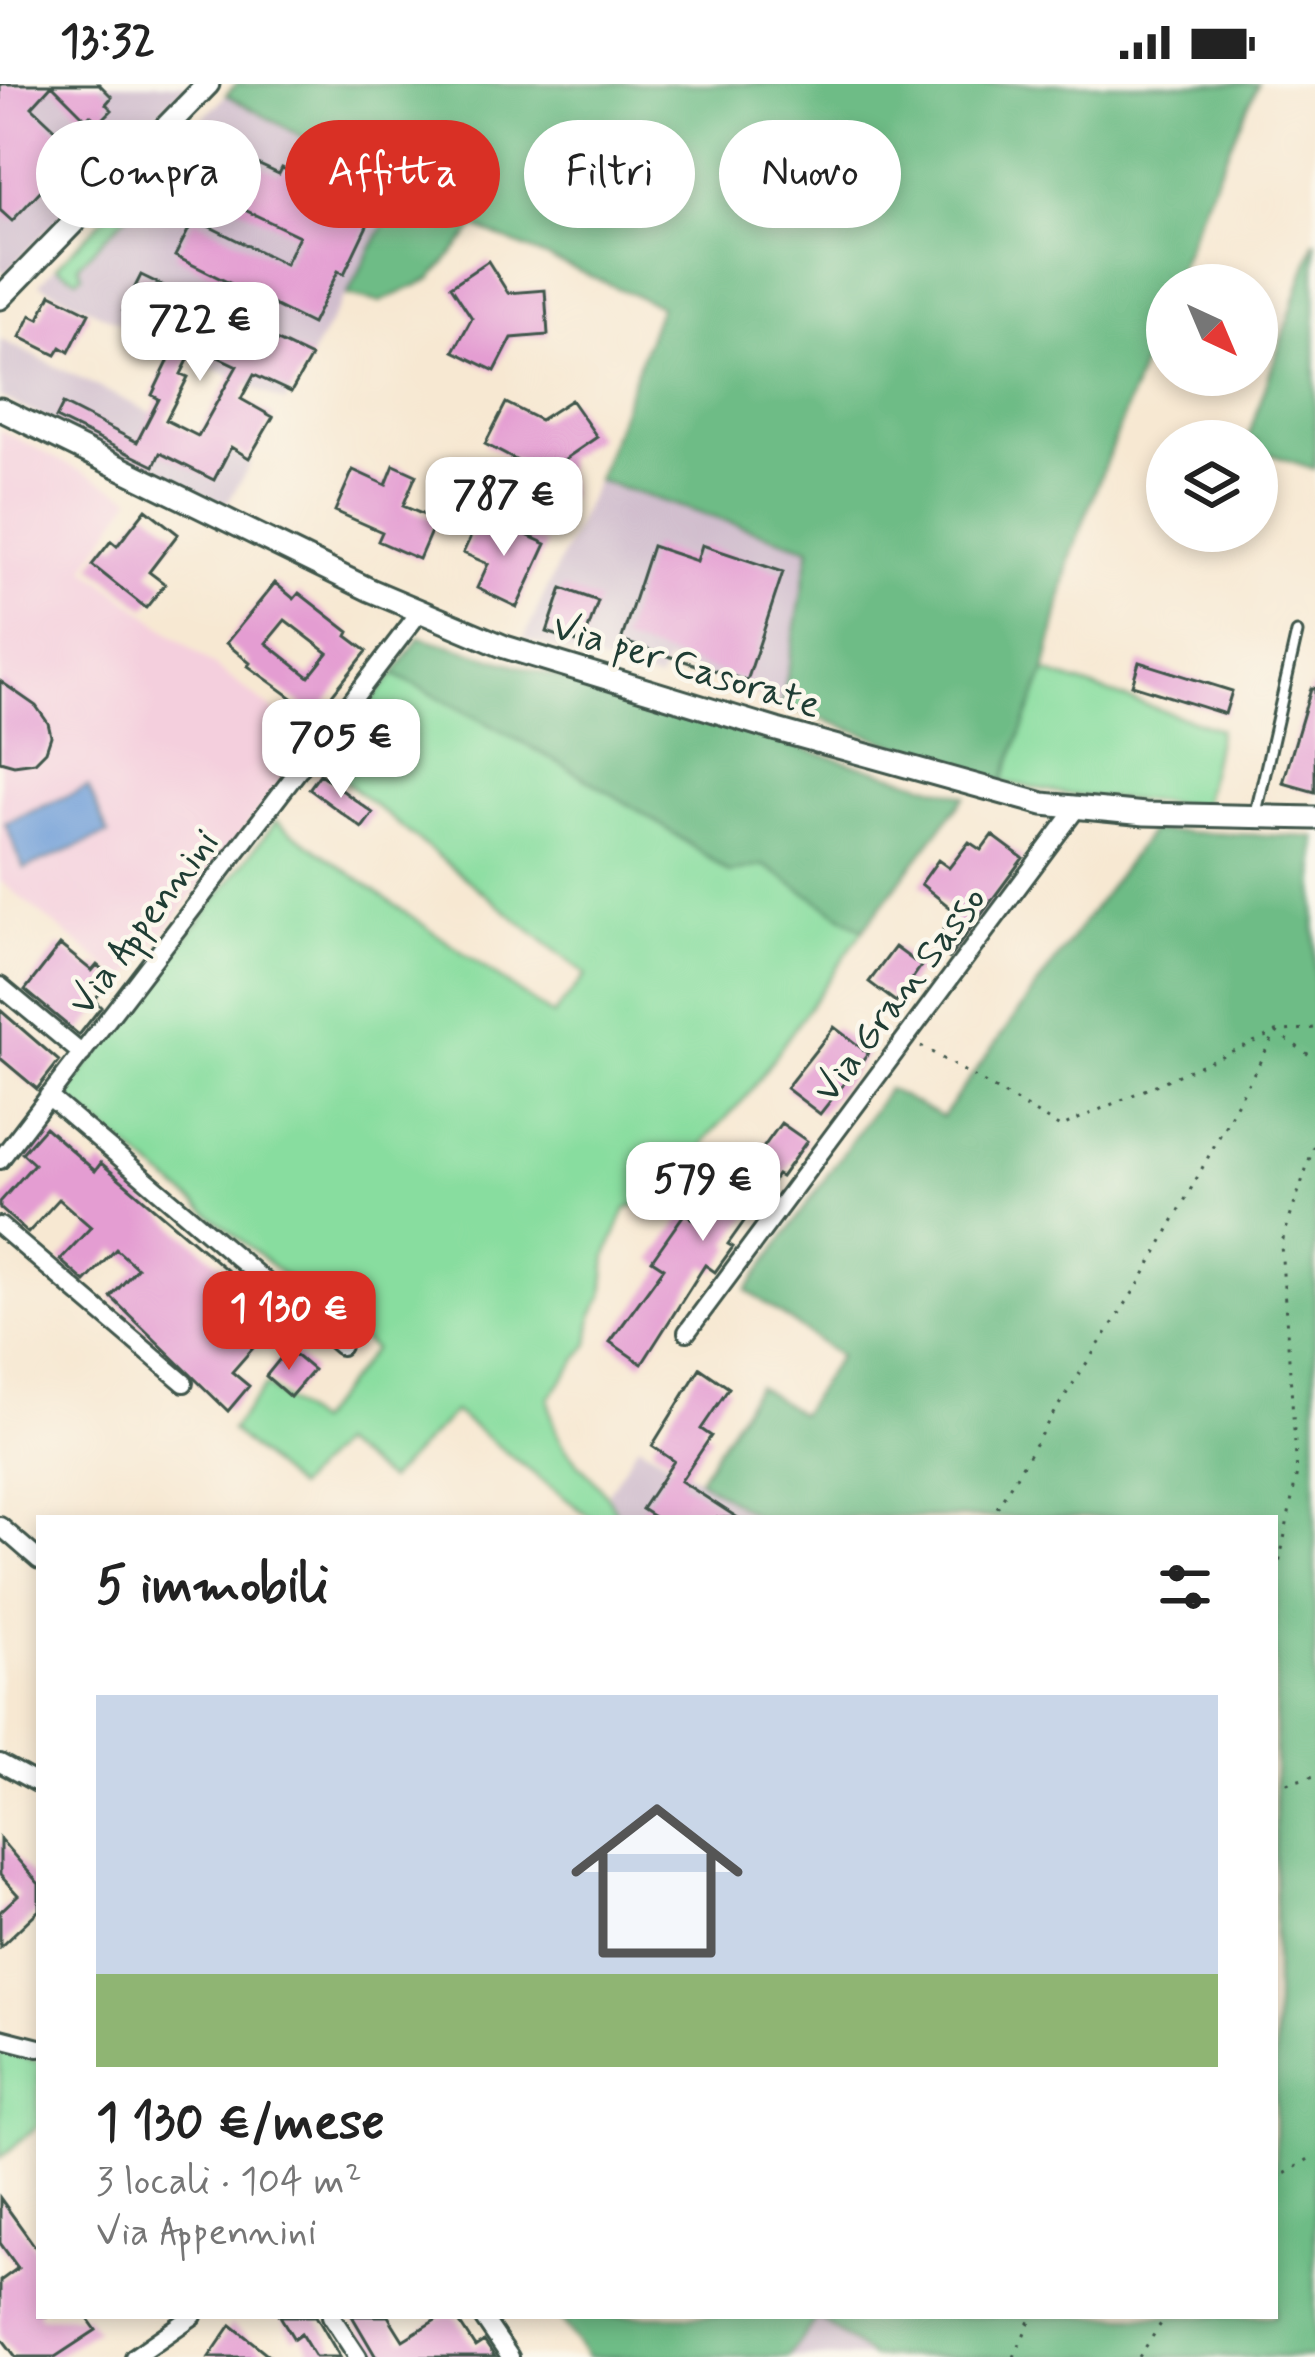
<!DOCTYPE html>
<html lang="it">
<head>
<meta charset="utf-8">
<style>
	:root { --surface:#fff; --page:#f6f6f6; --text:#222; --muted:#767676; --line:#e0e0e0; --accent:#d93025 }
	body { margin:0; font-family:Mynerve,sans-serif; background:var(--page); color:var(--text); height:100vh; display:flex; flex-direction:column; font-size:45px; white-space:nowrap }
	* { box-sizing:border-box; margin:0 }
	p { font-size:39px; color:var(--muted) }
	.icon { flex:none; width:66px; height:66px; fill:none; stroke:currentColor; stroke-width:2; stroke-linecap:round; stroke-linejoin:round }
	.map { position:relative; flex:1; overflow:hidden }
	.panel { position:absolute; left:36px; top:1431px; width:1242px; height:804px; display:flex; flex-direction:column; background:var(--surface); border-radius:0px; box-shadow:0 6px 18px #0003 }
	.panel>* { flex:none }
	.banner { position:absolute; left:36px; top:36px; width:1245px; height:108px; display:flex; gap:24px }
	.needle { width:78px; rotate:136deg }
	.fabs { position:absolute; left:1146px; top:180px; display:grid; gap:24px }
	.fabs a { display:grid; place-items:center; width:132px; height:132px; border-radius:50%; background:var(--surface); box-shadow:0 6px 18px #0003; font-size:60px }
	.price { position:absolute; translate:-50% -102px; padding:0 27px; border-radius:24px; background:#fff; color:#222; font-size:39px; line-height:78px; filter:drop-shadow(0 3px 6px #0008) }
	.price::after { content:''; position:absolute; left:50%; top:72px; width:36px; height:27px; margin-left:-18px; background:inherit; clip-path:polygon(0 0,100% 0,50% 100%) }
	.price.on { background:var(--accent); color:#fff }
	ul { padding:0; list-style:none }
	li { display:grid; align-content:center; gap:24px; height:636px; padding:0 60px }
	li+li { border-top:3px solid var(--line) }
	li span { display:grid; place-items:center; height:372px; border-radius:0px; color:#555 }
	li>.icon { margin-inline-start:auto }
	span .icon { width:216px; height:216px; fill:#fffc; stroke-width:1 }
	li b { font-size:51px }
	h2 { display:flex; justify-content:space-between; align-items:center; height:144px; padding:0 60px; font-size:51px }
	.tag { padding:0 42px; border-radius:54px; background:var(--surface); box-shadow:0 6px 18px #0003; font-size:42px; line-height:108px }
	.tag.on { background:var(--accent); color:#fff }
	.status { display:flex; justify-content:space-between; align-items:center; height:84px; padding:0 60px; background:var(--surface); direction:ltr }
	.status svg { height:33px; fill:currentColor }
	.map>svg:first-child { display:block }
	.built { fill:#f4cfdd }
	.industrial { fill:#d0bdcd }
	.green { fill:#88dd9f; stroke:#548d6a; stroke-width:3 }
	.forest { fill:#6ebc86; stroke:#467c5d; stroke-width:3 }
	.water { fill:#709ed8; stroke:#486e86; stroke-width:3 }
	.building { fill:#e49dd2; fill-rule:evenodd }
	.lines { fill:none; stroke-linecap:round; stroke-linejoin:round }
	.service-casing { stroke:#3f574c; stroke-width:15 }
	.minor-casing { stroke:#3f574c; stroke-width:22 }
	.tertiary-casing { stroke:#3f574c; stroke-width:27 }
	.path { stroke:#3f574c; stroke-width:3; stroke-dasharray:3 9; stroke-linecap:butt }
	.service { stroke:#fff; stroke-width:9 }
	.minor { stroke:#fff; stroke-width:16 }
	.tertiary { stroke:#fff; stroke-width:21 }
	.labels { text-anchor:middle; stroke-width:9; stroke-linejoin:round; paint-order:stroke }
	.street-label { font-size:39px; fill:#1f3d34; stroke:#fbf7ec }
</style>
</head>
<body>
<div class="status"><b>13:32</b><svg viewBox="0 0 49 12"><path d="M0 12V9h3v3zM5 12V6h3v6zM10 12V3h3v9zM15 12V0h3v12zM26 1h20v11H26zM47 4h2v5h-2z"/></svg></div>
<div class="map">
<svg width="1315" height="2273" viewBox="0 0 1315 2273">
	<rect width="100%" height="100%" fill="#fbf7ec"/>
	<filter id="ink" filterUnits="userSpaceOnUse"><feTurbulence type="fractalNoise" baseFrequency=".00833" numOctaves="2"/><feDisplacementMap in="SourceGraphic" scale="24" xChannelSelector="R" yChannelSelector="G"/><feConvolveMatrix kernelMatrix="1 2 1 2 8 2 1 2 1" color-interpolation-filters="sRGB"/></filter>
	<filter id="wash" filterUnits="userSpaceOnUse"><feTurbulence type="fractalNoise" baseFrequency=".004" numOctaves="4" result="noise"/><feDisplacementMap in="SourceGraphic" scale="48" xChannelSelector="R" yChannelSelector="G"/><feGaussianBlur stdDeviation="2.7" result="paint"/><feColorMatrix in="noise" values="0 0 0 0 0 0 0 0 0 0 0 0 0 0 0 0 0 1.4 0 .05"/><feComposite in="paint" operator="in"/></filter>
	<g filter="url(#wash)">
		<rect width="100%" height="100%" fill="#f7e8d2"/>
		<path class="built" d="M0 346 132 413 85 484 312 656 126 898 0 797Z"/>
		<path class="industrial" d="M0 0H187L5 190 0 185Z
			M226 11 403 108 285 319 39 200Z
			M0 255 252 378 226 421 0 313Z
			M597 396 810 464 782 621 667 578 659 597 524 555Z
			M638 1360 699 1395 758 1434H619L608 1409Z
			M817 2232 871 2273H788Z"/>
		<path class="green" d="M191 46 204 51 205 66 194 63 78 181 82 191 77 195 56 183Z
			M1045 588 1219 645 1203 722 1072 711 1002 698Z
			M394 590C509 650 626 711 729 789L764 781 863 846 747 1012 706 1055 691 1099 626 1125 607 1171 603 1212 593 1230 589 1260 549 1314C556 1382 595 1379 619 1434H591L454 1328 388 1396 338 1360 296 1404 231 1346 266 1301 315 1339 374 1265 68 1015 74 999 276 737 553 932 586 891 322 679Z
			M0 1967 39 1977V2041L0 2074Z"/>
		<path class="forest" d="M237 0H1258L1202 124 1172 201H1167V215L1070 474 1045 588 1002 698 782 621 810 464 597 396 660 222 476 143 431 195 380 218 347 211 402 107 226 11Z
			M1315 156V385L1257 366V357H1247Z
			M420 553 965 712 863 846 764 781 730 789C626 711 509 650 394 590Z
			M1150 747 1315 753V2273H871L818 2233 788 2273H587L559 2232H1275V1434H758L699 1395 757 1302 800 1330 839 1272 747 1206 888 1005 942 1033Z"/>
		<path class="water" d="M88 703 108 750 24 785 5 739Z"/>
		<g id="blocks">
			<path class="building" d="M0 0H99L112 13 106 20 112 26 99 39 90 31 86 35 52 1 32 23 67 56 62 61 73 72 12 137 0 126Z
				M236 70 279 90 282 84 374 127 344 190 338 187 312 240 175 172 194 135 285 180 299 152 216 112Z
				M488 177 508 209 545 206 548 251 512 254 495 287 454 267 472 234 451 202Z
				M141 191 311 273 291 308 254 291 241 315 273 333 249 374 231 363 214 396 160 369 154 382 56 334 63 320 137 358 159 315 152 311 179 255 123 227ZM195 262 237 282 198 352 166 336 188 293 181 290Z
				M51 210 89 229 69 268 61 263 56 271 20 253 31 231 39 235Z
				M571 316 597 353 565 375 568 413 521 417V379L485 360 506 319 540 336Z
				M394 381 416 391 403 422 436 436 419 475 378 457 382 448 335 427 353 386 386 401Z
				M146 425 178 450 149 488 165 500 146 524 92 481 111 457 117 462Z
				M481 430 546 460 517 523 477 504 488 480 463 469Z
				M702 461 783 488 747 597 621 557 652 462 697 477Z
				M275 499 294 515 299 509 349 548 347 552 367 567 316 631 248 582 250 579 226 559ZM285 536 328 569 309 593 266 559Z
				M562 504 598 517 583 560 547 548Z
				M1139 578 1232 607 1225 630 1132 601Z
				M0 597 36 622 48 639 51 652 46 667 35 678 14 681 0 677Z
				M1311 604H1315V708L1283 699Z
				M320 690 373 729 362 744 309 705Z
				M992 751 1023 774 949 874 932 860 957 829 921 800 938 776 949 784 969 758 981 766Z
				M60 861 92 887 97 881 113 894 94 916 101 923 79 951 25 906Z
				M895 863 921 882 896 918 869 898Z
				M0 926 59 977 37 1005 0 974Z
				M834 943 868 969 820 1030 786 1004Z
				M781 1039 807 1057 781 1093 777 1091 728 1160 733 1163 715 1188 705 1181 642 1280 610 1258 664 1184 652 1176 685 1129 697 1138 734 1087 742 1093Z
				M45 1043 95 1087 101 1079 281 1232 232 1288 249 1302 228 1327 111 1213 137 1184 116 1165 85 1198 60 1176 91 1143 59 1115 28 1149 0 1124V1118L34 1080 22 1069Z
				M288 1265 313 1286 290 1313 266 1292Z
				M700 1284 729 1304 701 1345 711 1352 681 1397 738 1434H656L642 1425 674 1377 652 1362Z
				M0 1755 39 1800V1826L0 1863V1828L18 1811 0 1791Z
				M0 2114 39 2168V2232H86L96 2246 55 2273H16L0 2252V2197L18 2184 0 2159Z
				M280 2232H316L340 2273H315L301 2250 294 2255Z
				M352 2232H388L403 2256 442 2232H455L475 2263 484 2257 495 2273H376Z
				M231 2241 271 2273H209Z"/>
		</g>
	</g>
	<g filter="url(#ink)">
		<use href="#blocks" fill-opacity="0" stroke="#3f574c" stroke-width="3"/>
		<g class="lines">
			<g class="service-casing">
				<path id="service" d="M1255 733 1297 549"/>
			</g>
			<g class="minor-casing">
				<path id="minor" d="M0 902 82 970
					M48 1012 341 1262
					M0 1076 419 529
					M0 1142 184 1299
					M687 1248 1076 725
					M0 1442 39 1476
					M0 1679 39 1700
					M0 1954 39 1964
					M331 2232 358 2273
					M482 2232 510 2273
					M134 2273 193 2232"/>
			</g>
			<g class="tertiary-casing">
				<path id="tertiary" d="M0 214 208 0
					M0 325 370 506 505 563 777 646 1043 720 1145 730 1315 734"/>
			</g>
			<path class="path" d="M921 962 1060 1043 1276 948 1315 944
				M991 1434 1053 1330 1142 1195 1276 948 1315 975
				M1275 1501 1297 1389 1281 1161 1315 1058
				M1275 1702 1315 1692
				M1275 2096 1315 2071
				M1014 2273 1032 2232
				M1139 2273 1166 2232"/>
			<use href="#service" class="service"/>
			<use href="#minor" class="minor"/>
			<use href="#tertiary" class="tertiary"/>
		</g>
	</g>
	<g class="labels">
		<g class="street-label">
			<text transform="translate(687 580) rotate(17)" y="14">Via per Casorate</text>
			<text transform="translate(142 837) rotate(-53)" y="14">Via Appennini</text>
			<text transform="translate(898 909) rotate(-53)" y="14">Via Gran Sasso</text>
		</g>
	</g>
</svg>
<div class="fabs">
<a><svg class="needle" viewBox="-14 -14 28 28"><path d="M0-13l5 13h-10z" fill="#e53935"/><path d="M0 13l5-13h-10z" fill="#767676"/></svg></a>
<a><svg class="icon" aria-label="layers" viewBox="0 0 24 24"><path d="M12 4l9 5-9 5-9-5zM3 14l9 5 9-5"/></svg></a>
</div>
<b class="price" style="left:200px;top:300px">722 €</b>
<b class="price" style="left:504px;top:475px">787 €</b>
<b class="price" style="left:341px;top:717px">705 €</b>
<b class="price" style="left:703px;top:1160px">579 €</b>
<b class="price on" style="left:289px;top:1289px">1 130 €</b>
<div class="banner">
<a class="tag">Compra</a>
<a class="tag on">Affitta</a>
<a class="tag">Filtri</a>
<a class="tag">Nuovo</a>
</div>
<section class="panel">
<h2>5 immobili<svg class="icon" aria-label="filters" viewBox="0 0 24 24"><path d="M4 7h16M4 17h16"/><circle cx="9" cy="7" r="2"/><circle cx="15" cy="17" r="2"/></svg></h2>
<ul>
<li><span style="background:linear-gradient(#c9d6e8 75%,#8fb573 0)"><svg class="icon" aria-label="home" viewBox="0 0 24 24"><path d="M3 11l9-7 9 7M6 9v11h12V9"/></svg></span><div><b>1 130 €/mese</b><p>3 locali · 104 m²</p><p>Via Appennini</p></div></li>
</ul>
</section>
</div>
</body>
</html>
